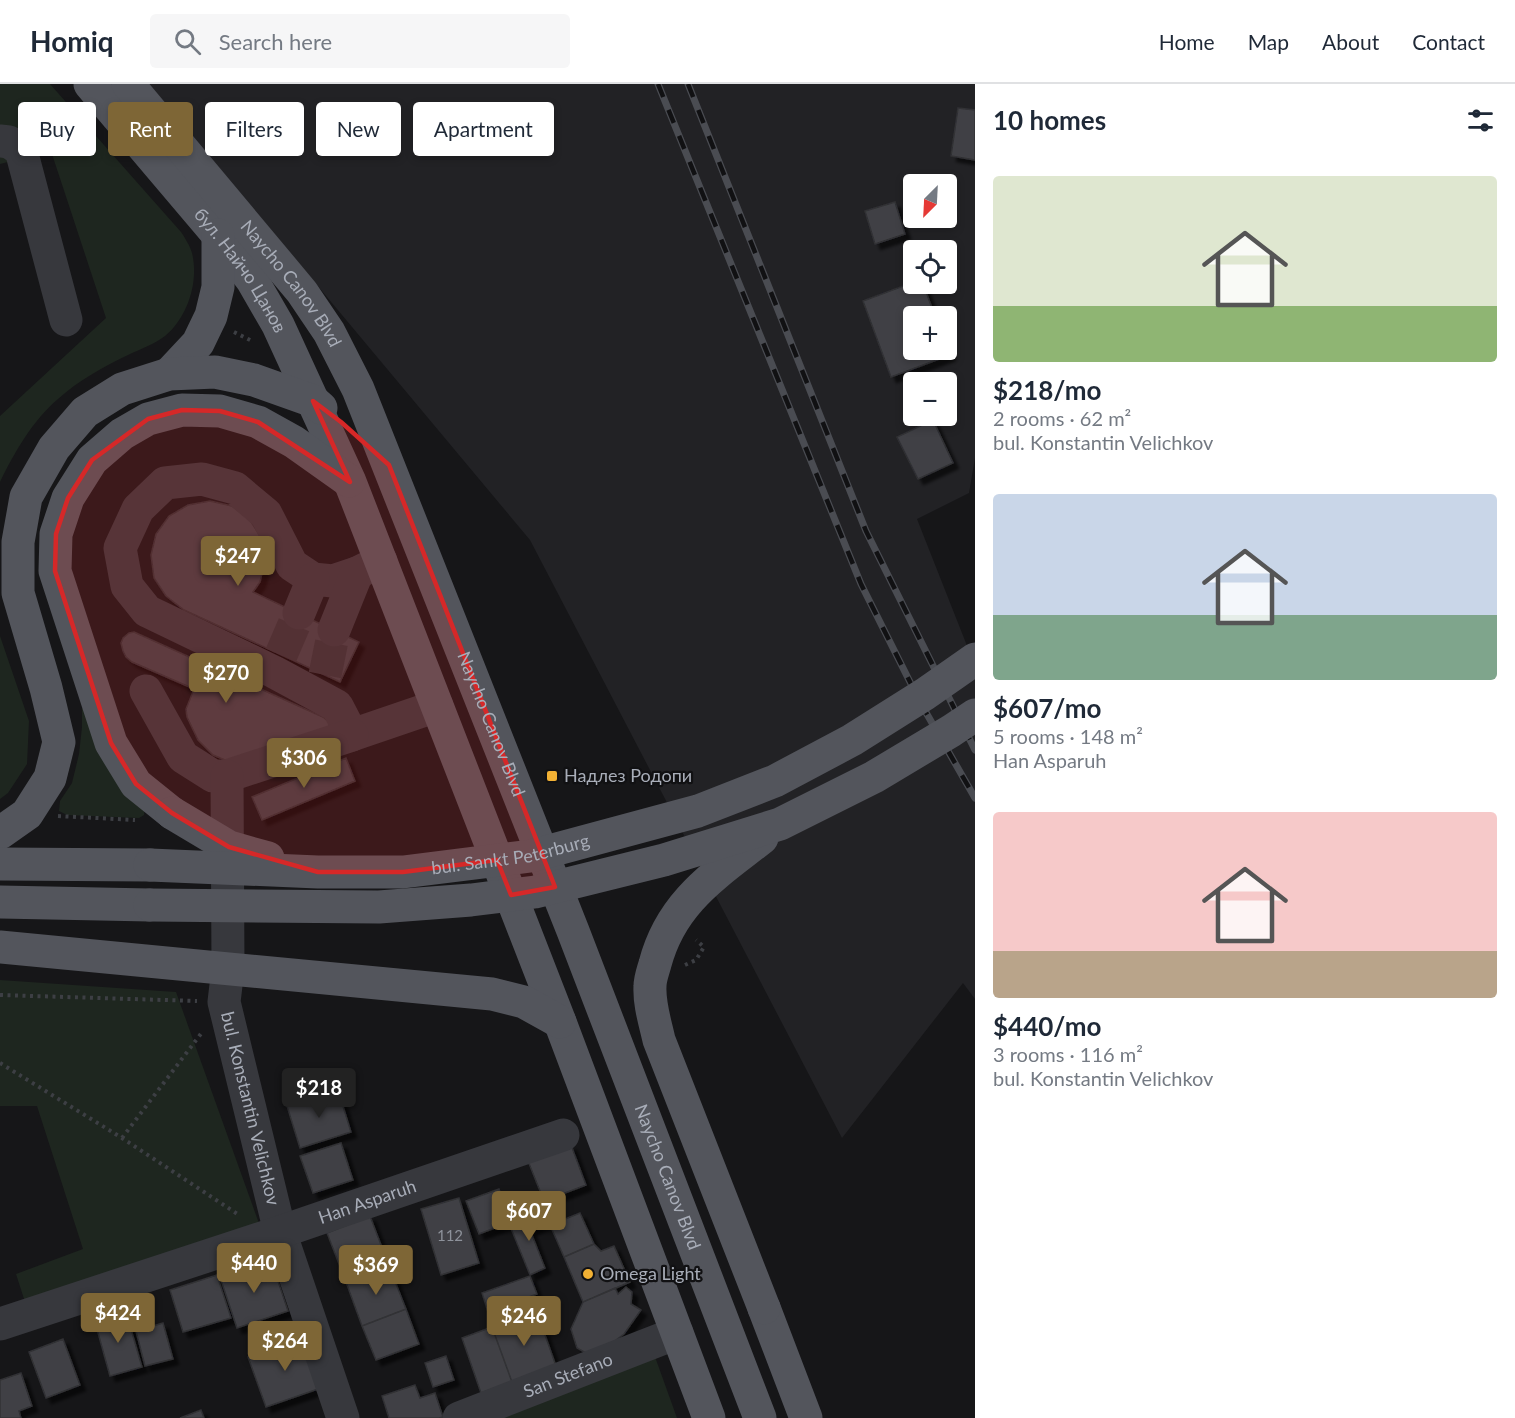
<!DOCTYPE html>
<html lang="en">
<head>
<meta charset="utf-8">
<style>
	:root { --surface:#fff; --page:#f6f6f7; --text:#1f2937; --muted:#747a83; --line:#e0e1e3; --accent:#7e6636 }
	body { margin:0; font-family:Lato,sans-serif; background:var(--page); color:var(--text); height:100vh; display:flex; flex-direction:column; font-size:22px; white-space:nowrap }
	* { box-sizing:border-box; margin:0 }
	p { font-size:20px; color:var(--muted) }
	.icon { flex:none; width:33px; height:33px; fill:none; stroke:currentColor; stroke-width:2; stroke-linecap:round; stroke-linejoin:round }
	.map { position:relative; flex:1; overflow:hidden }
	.side { display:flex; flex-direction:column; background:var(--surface); width:540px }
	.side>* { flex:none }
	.guide { position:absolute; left:18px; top:18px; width:570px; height:54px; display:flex; gap:12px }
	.needle { width:39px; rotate:204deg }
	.fabs { position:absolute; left:903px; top:90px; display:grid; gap:12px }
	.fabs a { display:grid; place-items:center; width:54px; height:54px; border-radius:6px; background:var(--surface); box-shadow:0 3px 9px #0003; font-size:30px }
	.price { position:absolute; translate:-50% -51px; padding:0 14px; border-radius:6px; background:var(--accent); color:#fff; font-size:20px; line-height:39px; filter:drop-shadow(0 2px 3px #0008) }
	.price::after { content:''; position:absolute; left:50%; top:36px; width:18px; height:14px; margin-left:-9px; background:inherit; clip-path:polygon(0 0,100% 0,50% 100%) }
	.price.selected { background:#222; color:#fff }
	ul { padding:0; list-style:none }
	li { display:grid; align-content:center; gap:12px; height:318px; padding:0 18px }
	li span { display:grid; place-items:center; height:186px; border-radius:6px; color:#555 }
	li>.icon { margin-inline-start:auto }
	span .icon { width:108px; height:108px; fill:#fffc; stroke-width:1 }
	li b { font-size:26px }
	h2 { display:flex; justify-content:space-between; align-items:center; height:72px; padding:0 18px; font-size:26px }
	.pill { padding:0 21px; border-radius:6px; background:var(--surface); box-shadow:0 3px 9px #0003; font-size:21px; line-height:54px }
	.pill.selected { background:var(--accent); color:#fff }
	header { display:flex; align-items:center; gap:36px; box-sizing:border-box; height:84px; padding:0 30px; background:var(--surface); border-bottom:2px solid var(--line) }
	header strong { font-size:28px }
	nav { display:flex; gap:33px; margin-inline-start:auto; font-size:21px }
	.search { width:420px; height:54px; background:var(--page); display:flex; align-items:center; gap:15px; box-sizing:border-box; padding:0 21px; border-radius:6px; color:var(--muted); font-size:22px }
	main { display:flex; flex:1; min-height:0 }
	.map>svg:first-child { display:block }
	.built { fill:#222225; fill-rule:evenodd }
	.green { fill:#1e261f }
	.building { fill:#404145; stroke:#303034; stroke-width:1.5; filter:url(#shadow) }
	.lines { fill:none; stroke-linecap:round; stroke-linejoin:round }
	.minor-tunnel { stroke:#333438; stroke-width:33; stroke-dasharray:33 16; stroke-linecap:butt }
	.path { stroke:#3d3f44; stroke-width:4; stroke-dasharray:3 4.5; stroke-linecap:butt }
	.minor { stroke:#37383d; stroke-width:33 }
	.major { stroke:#53555c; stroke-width:33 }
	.rail-casing { stroke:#4a4c52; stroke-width:7 }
	.rail { stroke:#111113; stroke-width:4.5; stroke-dasharray:14; stroke-linecap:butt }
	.major-bridge { stroke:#53555c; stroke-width:33 }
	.marked { fill:#d62828; fill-opacity:0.2; stroke:#d62828; stroke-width:4.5; stroke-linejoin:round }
	.poi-dot { fill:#f2b134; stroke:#111113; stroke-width:2 }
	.labels { text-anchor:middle; stroke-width:4.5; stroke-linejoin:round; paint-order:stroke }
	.number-label { font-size:15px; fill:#8e929b }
	.street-label { font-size:18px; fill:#a8adb8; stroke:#111113 }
	.poi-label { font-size:18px; fill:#a8adb8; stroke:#111113; text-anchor:start }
</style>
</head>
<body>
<header>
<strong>Homiq</strong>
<div class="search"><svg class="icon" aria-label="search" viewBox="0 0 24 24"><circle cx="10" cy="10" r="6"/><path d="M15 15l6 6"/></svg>Search here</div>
<nav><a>Home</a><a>Map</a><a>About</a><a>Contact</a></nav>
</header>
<main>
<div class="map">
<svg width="975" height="1334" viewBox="0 0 975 1334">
	<defs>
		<filter id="shadow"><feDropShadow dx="5.5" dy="5.5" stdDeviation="1.5" flood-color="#0009"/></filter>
	</defs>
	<rect width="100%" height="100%" fill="#161618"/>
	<path class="built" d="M149 0H975V374L969 409 917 435 975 582V915L963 899 842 1054 530 456ZM914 100H946V134H914ZM914 166H946V200H914ZM914 232H946V266H914ZM914 298H946V332H914Z"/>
	<path class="green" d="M0 0H50L181 148C185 154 190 162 192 169 199 197 188 233 165 252 155 260 140 265 128 271 103 283 79 296 58 315 33 336 14 369 0 398V332L106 234 51 67 0 80Z
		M0 552 29 637 27 680 8 709 0 715Z
		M88 619 145 720 144 731 139 734 67 731 59 727 60 717 72 699 79 670 82 643V625Z
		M0 896 176 908 261 1145 26 1221 16 1190 83 1165 37 1022H0Z
		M654 1270 677 1334H479Z"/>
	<path class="building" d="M958 24 975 26V76L951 72Z
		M895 118 905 150 875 160 865 127Z
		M914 198V200H923L935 232H914V266H946V261L950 271 891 293 863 217Z
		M933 336 953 379 918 395 897 353Z
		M210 417 232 422 250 436 262 455 265 477 260 498 253 508 359 558 340 598 184 526 166 512 154 494 151 471 156 450 169 432 188 421Z
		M134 548 323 633 329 638V643L232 679 213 671 198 656 187 633 186 625 194 605 132 578 126 573 123 567 121 559 123 554 129 549Z
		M346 674 355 697 262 736 252 713Z
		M338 1006 351 1048 300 1064 287 1022Z
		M341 1059 353 1096 313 1109 300 1072Z
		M571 1061 586 1101 544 1117 528 1077Z
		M499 1105 511 1138 479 1150 466 1117Z
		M459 1114 479 1179 441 1191 421 1125Z
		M543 1128 548 1138 530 1146 545 1184 530 1191 510 1142Z
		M580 1129 594 1160 564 1173 550 1141Z
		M370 1132 389 1182 346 1198 327 1149Z
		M594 1160 601 1167 614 1162 630 1198 583 1218 564 1173Z
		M271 1176 288 1227 237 1244 220 1193Z
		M389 1182 406 1225 362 1242 346 1198Z
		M217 1191 231 1234 183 1248 170 1206Z
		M530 1192 537 1210 488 1228 482 1209Z
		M626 1203 632 1208 631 1220 641 1226 624 1250 593 1273 577 1264 571 1245 583 1218 615 1204 618 1210Z
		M406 1225 419 1260 376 1276 362 1242Z
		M126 1228 142 1283 110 1292 95 1238Z
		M537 1228 556 1282 512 1298 492 1243Z
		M163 1239 173 1275 145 1282 136 1247Z
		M492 1243 512 1298 481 1309 462 1254Z
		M304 1253 321 1304 266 1323 248 1273Z
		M63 1255 80 1301 46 1314 29 1268Z
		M446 1272 454 1296 433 1303 425 1279Z
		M21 1289 32 1322 19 1327 21 1334H0V1296Z
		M415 1301 420 1314 435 1309 443 1333 439 1334H389L382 1312Z
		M201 1326 204 1334H180Z"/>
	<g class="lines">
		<path class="minor-tunnel" d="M281 571 299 529
			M325 591 334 546"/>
		<path class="path" d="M234 248 254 258
			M58 732 135 736
			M685 881 696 876 704 863 696 856
			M0 911 197 917
			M0 979 122 1054 239 1131
			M122 1054 203 947"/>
		<g class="minor">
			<path d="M0 57 9 58 21 66 66 236"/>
			<path d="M381 477 357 489 333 497 313 495 292 481 266 430 235 404 202 395 165 399 138 425 120 464 127 502 147 527 274 588 337 622 352 651 437 622"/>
			<path d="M299 529 313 495"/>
			<path d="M334 546 357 489"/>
			<path d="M146 607 183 673 213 692H227L352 651"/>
			<path id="s1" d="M227 692 228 884 224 918 280 1148 343 1334"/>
			<path id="s2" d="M0 1240 280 1148 563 1051"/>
			<path id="s3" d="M459 1334 677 1249"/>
		</g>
		<g class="major">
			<path id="s4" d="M90 0 218 151 252 196 278 241 350 398 560 938 709 1334"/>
			<path id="s5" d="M128 0 302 208 329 248 358 305 573 847 760 1334"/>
			<path d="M169 290 198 259 211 232 218 203V151"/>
			<path d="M172 729 136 700 111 659 55 487 56 450 68 414 92 376 122 350 148 335 182 326 220 327 258 338 294 358 349 397"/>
			<path d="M0 749 27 730 50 694 59 658 46 604 18 509V458L26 413 54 364 85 328 122 305 169 290 215 288 254 296 313 317 321 324"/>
			<path d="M0 780 150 781"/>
			<path d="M0 818 150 821"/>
			<path d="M0 863 492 910 524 918 560 938"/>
			<path d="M764 1224 806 1334"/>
		</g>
		<g class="rail-casing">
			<path id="rail" d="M658 0 861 500 920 618 975 714
				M688 0 866 447 975 666"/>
		</g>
		<use href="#rail" class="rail"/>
		<g class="major-bridge">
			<path d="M172 729 229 763 268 774"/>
			<path d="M762 754C715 791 671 818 655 880 653 887 650 895 650 902 649 920 655 938 659 956L764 1224"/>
			<path id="s6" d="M150 781 318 788H403L531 772 698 727 775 697 852 656 925 610 975 575"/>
			<path d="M150 821 379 823 471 816 535 808 664 776 780 740 874 693 951 647 975 631"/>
		</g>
	</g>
	<path class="marked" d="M313 317 341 338 389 381 555 803 511 811 497 776 403 788H318L229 763 172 729 136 700 111 659 55 487 56 450 68 414 92 376 148 335 182 326 220 327 258 338 350 398Z"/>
	<g class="poi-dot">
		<rect x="546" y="686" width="12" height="12" rx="3"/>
		<circle cx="588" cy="1190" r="6"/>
	</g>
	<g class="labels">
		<g class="number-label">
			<text x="450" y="1157">112</text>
		</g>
		<g class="street-label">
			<text dy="6" stroke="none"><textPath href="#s4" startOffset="240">бул. Найчо Цанов</textPath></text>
			<text dy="6" stroke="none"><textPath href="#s5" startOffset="258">Naycho Canov Blvd</textPath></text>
			<text dy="6" stroke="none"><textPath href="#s5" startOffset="744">Naycho Canov Blvd</textPath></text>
			<text dy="6" stroke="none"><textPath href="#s6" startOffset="362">bul. Sankt Peterburg</textPath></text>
			<text dy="6" stroke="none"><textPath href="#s1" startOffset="336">bul. Konstantin Velichkov</textPath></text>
			<text dy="6" stroke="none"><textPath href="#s5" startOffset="1230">Naycho Canov Blvd</textPath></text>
			<text dy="6" stroke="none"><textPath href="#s2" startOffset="387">Han Asparuh</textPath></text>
			<text dy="6" stroke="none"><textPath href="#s3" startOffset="117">San Stefano</textPath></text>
		</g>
		<g class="poi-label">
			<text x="564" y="698">Надлез Родопи</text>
			<text x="600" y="1196">Omega Light</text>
		</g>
	</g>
</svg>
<div class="fabs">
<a><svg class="needle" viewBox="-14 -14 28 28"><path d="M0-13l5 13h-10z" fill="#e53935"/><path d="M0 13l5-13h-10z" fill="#747a83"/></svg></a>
<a><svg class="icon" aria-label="locate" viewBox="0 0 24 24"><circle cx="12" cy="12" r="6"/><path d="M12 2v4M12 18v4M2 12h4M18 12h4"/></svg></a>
<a>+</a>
<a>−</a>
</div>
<b class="price" style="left:238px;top:503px">$247</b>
<b class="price" style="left:226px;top:620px">$270</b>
<b class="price" style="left:304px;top:705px">$306</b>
<b class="price selected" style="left:319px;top:1035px">$218</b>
<b class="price" style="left:529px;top:1158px">$607</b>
<b class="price" style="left:254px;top:1210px">$440</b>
<b class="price" style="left:376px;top:1212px">$369</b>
<b class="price" style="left:118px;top:1260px">$424</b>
<b class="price" style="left:524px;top:1263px">$246</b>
<b class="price" style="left:285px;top:1288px">$264</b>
<div class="guide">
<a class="pill">Buy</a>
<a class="pill selected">Rent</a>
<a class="pill">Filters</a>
<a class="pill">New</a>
<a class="pill">Apartment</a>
</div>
</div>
<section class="side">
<h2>10 homes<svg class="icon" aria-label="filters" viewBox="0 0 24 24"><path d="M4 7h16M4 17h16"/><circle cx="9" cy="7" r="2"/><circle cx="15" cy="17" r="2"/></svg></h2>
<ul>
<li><span style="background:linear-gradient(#dfe7d0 70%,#8fb573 0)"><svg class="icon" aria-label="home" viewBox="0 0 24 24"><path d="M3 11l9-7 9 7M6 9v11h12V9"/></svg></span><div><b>$218/mo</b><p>2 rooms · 62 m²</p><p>bul. Konstantin Velichkov</p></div></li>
<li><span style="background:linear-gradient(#c9d6e8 65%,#7fa58c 0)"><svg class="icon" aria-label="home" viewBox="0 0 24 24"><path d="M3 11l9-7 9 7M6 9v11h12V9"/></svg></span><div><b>$607/mo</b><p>5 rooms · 148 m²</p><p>Han Asparuh</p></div></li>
<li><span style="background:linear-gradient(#f6c9c9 75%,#b9a48a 0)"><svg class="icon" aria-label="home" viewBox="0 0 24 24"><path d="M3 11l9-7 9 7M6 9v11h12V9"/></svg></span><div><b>$440/mo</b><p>3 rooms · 116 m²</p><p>bul. Konstantin Velichkov</p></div></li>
</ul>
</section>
</main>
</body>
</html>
